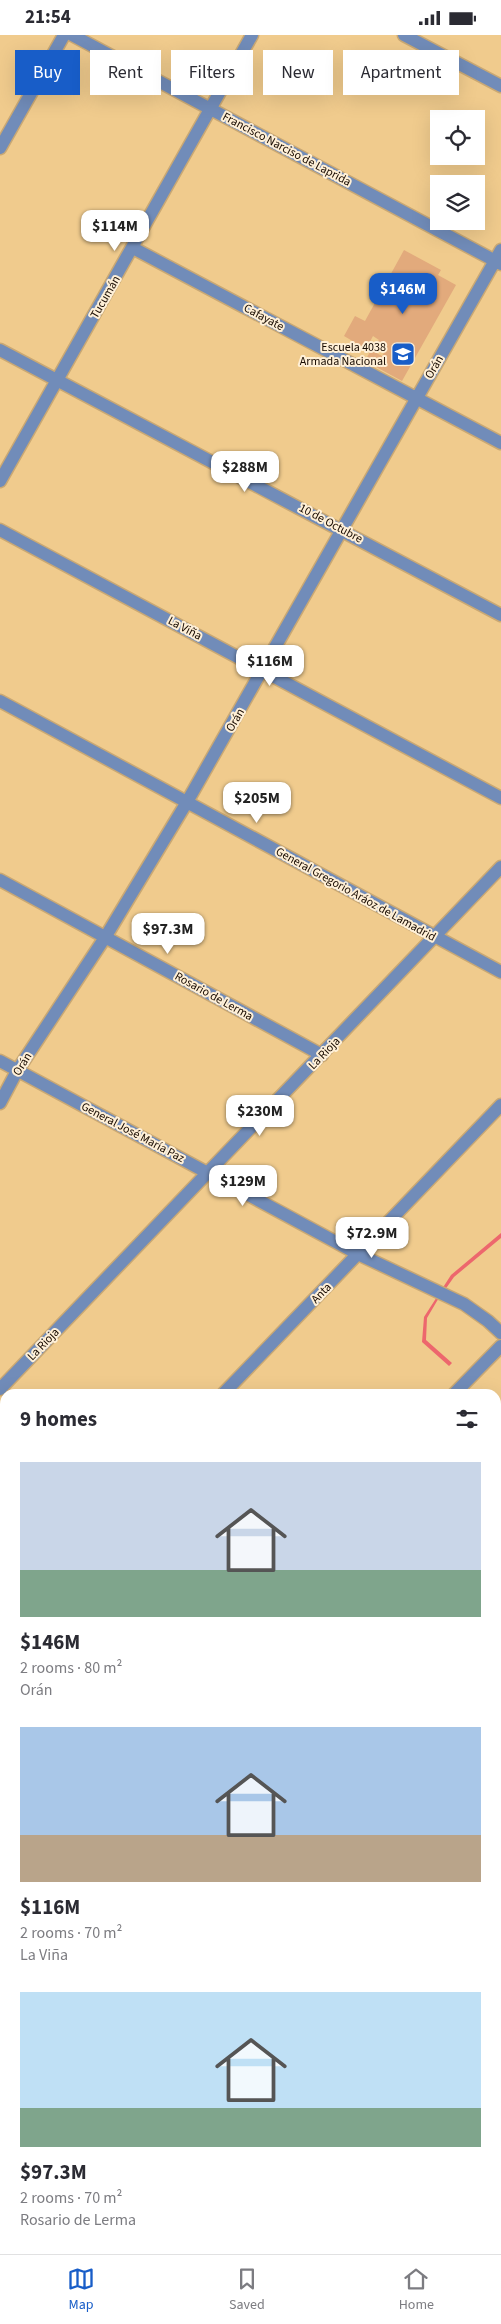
<!DOCTYPE html>
<html lang="en">
<head>
<meta charset="utf-8">
<style>
	:root { --surface:#fff; --page:#f2f2f3; --text:#2b2b33; --muted:#7c7c81; --line:#e1e1e2; --accent:#185dc8 }
	body { margin:0; font-family:"Source Sans 3",sans-serif; background:var(--page); color:var(--text); height:100vh; display:flex; flex-direction:column; font-size:19px; white-space:nowrap }
	* { box-sizing:border-box; margin:0 }
	p { font-size:16px; color:var(--muted) }
	.icon { flex:none; width:28px; height:28px; fill:none; stroke:currentColor; stroke-width:2; stroke-linecap:round; stroke-linejoin:round }
	.map { position:relative; flex:1; overflow:hidden }
	.side { position:absolute; left:0px; top:1354px; width:501px; height:866px; display:flex; flex-direction:column; background:var(--surface); border-radius:15px 15px 0 0; box-shadow:0 5px 20px #0002 }
	.side>* { flex:none }
	.banner { position:absolute; left:15px; top:15px; width:471px; height:45px; display:flex; gap:10px }
	.fabs { position:absolute; left:430px; top:75px; display:grid; gap:10px }
	.fabs a { display:grid; place-items:center; width:55px; height:55px; border-radius:0px; background:var(--surface); box-shadow:0 5px 20px #0002; font-size:25px }
	.price { position:absolute; translate:-50% -42px; padding:0 11px; border-radius:10px; background:#fff; color:#222; font-size:16px; line-height:32px; filter:drop-shadow(0 1px 2px #0008) }
	.price::after { content:''; position:absolute; left:50%; top:30px; width:15px; height:11px; margin-left:-8px; background:inherit; clip-path:polygon(0 0,100% 0,50% 100%) }
	.price.selected { background:var(--accent); color:#fff }
	ul { padding:0; list-style:none }
	li { display:grid; align-content:center; gap:10px; height:265px; padding:0 20px }
	li span { display:grid; place-items:center; height:155px; border-radius:0px; color:#555 }
	li>.icon { margin-inline-start:auto }
	span .icon { width:90px; height:90px; fill:#fffc; stroke-width:1 }
	li b { font-size:21px }
	h2 { display:flex; justify-content:space-between; align-items:center; height:60px; padding:0 20px; font-size:21px }
	.tag { padding:0 18px; border-radius:0px; background:var(--surface); box-shadow:0 5px 20px #0002; font-size:18px; line-height:45px }
	.tag.selected { background:var(--accent); color:#fff }
	.status { display:flex; justify-content:space-between; align-items:center; height:35px; padding:0 25px; background:var(--surface); direction:ltr }
	.status svg { height:14px; fill:currentColor }
	.tabs { display:flex; justify-content:space-around; align-items:center; height:70px; border-top:1px solid var(--line); background:var(--surface); font-size:14px; color:var(--muted) }
	.tabs a { display:grid; justify-items:center; gap:2px }
	.tabs .selected { color:var(--accent) }
	.map>svg:first-child { display:block }
	.water { fill:#ed676d }
	.building { fill:#e2aa7c }
	.lines { fill:none; stroke-linecap:round; stroke-linejoin:round }
	.minor-casing { stroke:#c9a874; stroke-width:15 }
	.major-casing { stroke:#c9a874; stroke-width:15 }
	.minor { stroke:#718cb9; stroke-width:12 }
	.major { stroke:#1c4e9f; stroke-width:12 }
	.labels { text-anchor:middle; stroke-width:4; stroke-linejoin:round; paint-order:stroke }
	.street-label { font-size:12px; fill:#170a00; stroke:#fff0d7 }
	.poi-label { font-size:12px; fill:#170a00; stroke:#fff0d7; text-anchor:end }
</style>
</head>
<body>
<div class="status"><b>21:54</b><svg viewBox="0 0 49 12"><path d="M0 12V9h3v3zM5 12V6h3v6zM10 12V3h3v9zM15 12V0h3v12zM26 1h20v11H26zM47 4h2v5h-2z"/></svg></div>
<div class="map">
<svg width="501" height="2219" viewBox="0 0 501 2219">
	<rect width="100%" height="100%" fill="#f0cb8d"/>
	<path class="water" d="M501 1198V1203L454 1242 437 1266 427 1283 426 1305 452 1328 449 1331 422 1307 424 1282 451 1240Z"/>
	<path class="building" d="M404 215 441 235 438 240 456 250 402 346 365 326 371 315 382 321 385 316 375 310 379 305 373 301 366 314 344 301 355 281 365 286Z"/>
	<g class="lines">
		<g class="minor-casing">
			<path id="minor" d="M72 0 501 229
				M404 0 501 51
				M0 113 64 0
				M133 213 501 408
				M0 315 501 580
				M0 446 252 0
				M0 495 501 763
				M0 666 501 937
				M0 845 322 1020
				M0 1026 358 1219 464 1269 488 1286 501 1298
				M0 1068 17 1036 106 901 187 767 501 215
				M0 1354 501 832
				M223 1359 501 1070
				M454 1359 501 1311
				M0 1378 5 1381
				M496 1547 501 1542
				M0 1641 5 1644
				M496 1745 501 1750
				M496 1789 501 1783
				M0 1835 5 1830
				M0 1891 5 1893
				M0 1947 5 1950
				M496 2162 501 2164
				M496 2214 501 2216
				M84 2219 88 2215"/>
		</g>
		<g class="major-casing">
			<path id="major" d="M0 2146 5 2151
				M69 2215 73 2219"/>
		</g>
		<use href="#minor" class="minor"/>
		<use href="#major" class="major"/>
	</g>
	<defs>
		<g id="school-square" transform="scale(1.25)"><rect x="-9" y="-9" width="18" height="18" rx="4" fill="#185dc8" stroke="#fff0d7"/><path d="M0-5L7-2L0 1L-7-2ZM-4 1L0 2.5L4 1V4Q0 6-4 4Z" fill="#fff"/></g>
	</defs>
	<g fill-rule="evenodd">
		<use href="#school-square" x="403" y="319"/>
	</g>
	<g class="labels">
		<g class="street-label">
			<text transform="translate(287 114) rotate(28)" y="4">Francisco Narciso de Laprida</text>
			<text transform="translate(105 262) rotate(-60)" y="4">Tucumán</text>
			<text transform="translate(264 282) rotate(28)" y="4">Cafayate</text>
			<text transform="translate(434 332) rotate(-60)" y="4">Orán</text>
			<text transform="translate(331 488) rotate(28)" y="4">10 de Octubre</text>
			<text transform="translate(185 593) rotate(28)" y="4">La Viña</text>
			<text transform="translate(235 685) rotate(-60)" y="4">Orán</text>
			<text transform="translate(356 859) rotate(29)" y="4">General Gregorio Aráoz de Lamadrid</text>
			<text transform="translate(214 961) rotate(29)" y="4">Rosario de Lerma</text>
			<text transform="translate(324 1018) rotate(-46)" y="4">La Rioja</text>
			<text transform="translate(22 1029) rotate(-58)" y="4">Orán</text>
			<text transform="translate(133 1097) rotate(28)" y="4">General José María Paz</text>
			<text transform="translate(321 1258) rotate(-46)" y="4">Anta</text>
			<text transform="translate(43 1309) rotate(-46)" y="4">La Rioja</text>
		</g>
		<g class="poi-label">
			<text x="386" y="316">Escuela 4038<tspan x="386" dy="14">Armada Nacional</tspan></text>
		</g>
	</g>
</svg>
<div class="fabs">
<a><svg class="icon" aria-label="locate" viewBox="0 0 24 24"><circle cx="12" cy="12" r="6"/><path d="M12 2v4M12 18v4M2 12h4M18 12h4"/></svg></a>
<a><svg class="icon" aria-label="layers" viewBox="0 0 24 24"><path d="M12 4l9 5-9 5-9-5zM3 14l9 5 9-5"/></svg></a>
</div>
<b class="price" style="left:115px;top:217px">$114M</b>
<b class="price selected" style="left:403px;top:280px">$146M</b>
<b class="price" style="left:245px;top:458px">$288M</b>
<b class="price" style="left:270px;top:652px">$116M</b>
<b class="price" style="left:257px;top:789px">$205M</b>
<b class="price" style="left:168px;top:920px">$97.3M</b>
<b class="price" style="left:260px;top:1102px">$230M</b>
<b class="price" style="left:243px;top:1172px">$129M</b>
<b class="price" style="left:372px;top:1224px">$72.9M</b>
<div class="banner">
<a class="tag selected">Buy</a>
<a class="tag">Rent</a>
<a class="tag">Filters</a>
<a class="tag">New</a>
<a class="tag">Apartment</a>
</div>
<section class="side">
<h2>9 homes<svg class="icon" aria-label="filters" viewBox="0 0 24 24"><path d="M4 7h16M4 17h16"/><circle cx="9" cy="7" r="2"/><circle cx="15" cy="17" r="2"/></svg></h2>
<ul>
<li><span style="background:linear-gradient(#c9d6e8 70%,#7fa58c 0)"><svg class="icon" aria-label="home" viewBox="0 0 24 24"><path d="M3 11l9-7 9 7M6 9v11h12V9"/></svg></span><div><b>$146M</b><p>2 rooms · 80 m²</p><p>Orán</p></div></li>
<li><span style="background:linear-gradient(#a9c7e8 70%,#b9a48a 0)"><svg class="icon" aria-label="home" viewBox="0 0 24 24"><path d="M3 11l9-7 9 7M6 9v11h12V9"/></svg></span><div><b>$116M</b><p>2 rooms · 70 m²</p><p>La Viña</p></div></li>
<li><span style="background:linear-gradient(#bfe0f5 75%,#7fa58c 0)"><svg class="icon" aria-label="home" viewBox="0 0 24 24"><path d="M3 11l9-7 9 7M6 9v11h12V9"/></svg></span><div><b>$97.3M</b><p>2 rooms · 70 m²</p><p>Rosario de Lerma</p></div></li>
</ul>
</section>
</div>
<nav class="tabs">
<a class="selected"><svg class="icon" aria-label="map" viewBox="0 0 24 24"><path d="M3 6l6-2 6 2 6-2v14l-6 2-6-2-6 2zM9 4v14M15 6v14"/></svg>Map</a>
<a><svg class="icon" aria-label="saved" viewBox="0 0 24 24"><path d="M7 4h10v16l-5-4-5 4z"/></svg>Saved</a>
<a><svg class="icon" aria-label="home" viewBox="0 0 24 24"><path d="M3 11l9-7 9 7M6 9v11h12V9"/></svg>Home</a>
</nav>
</body>
</html>
